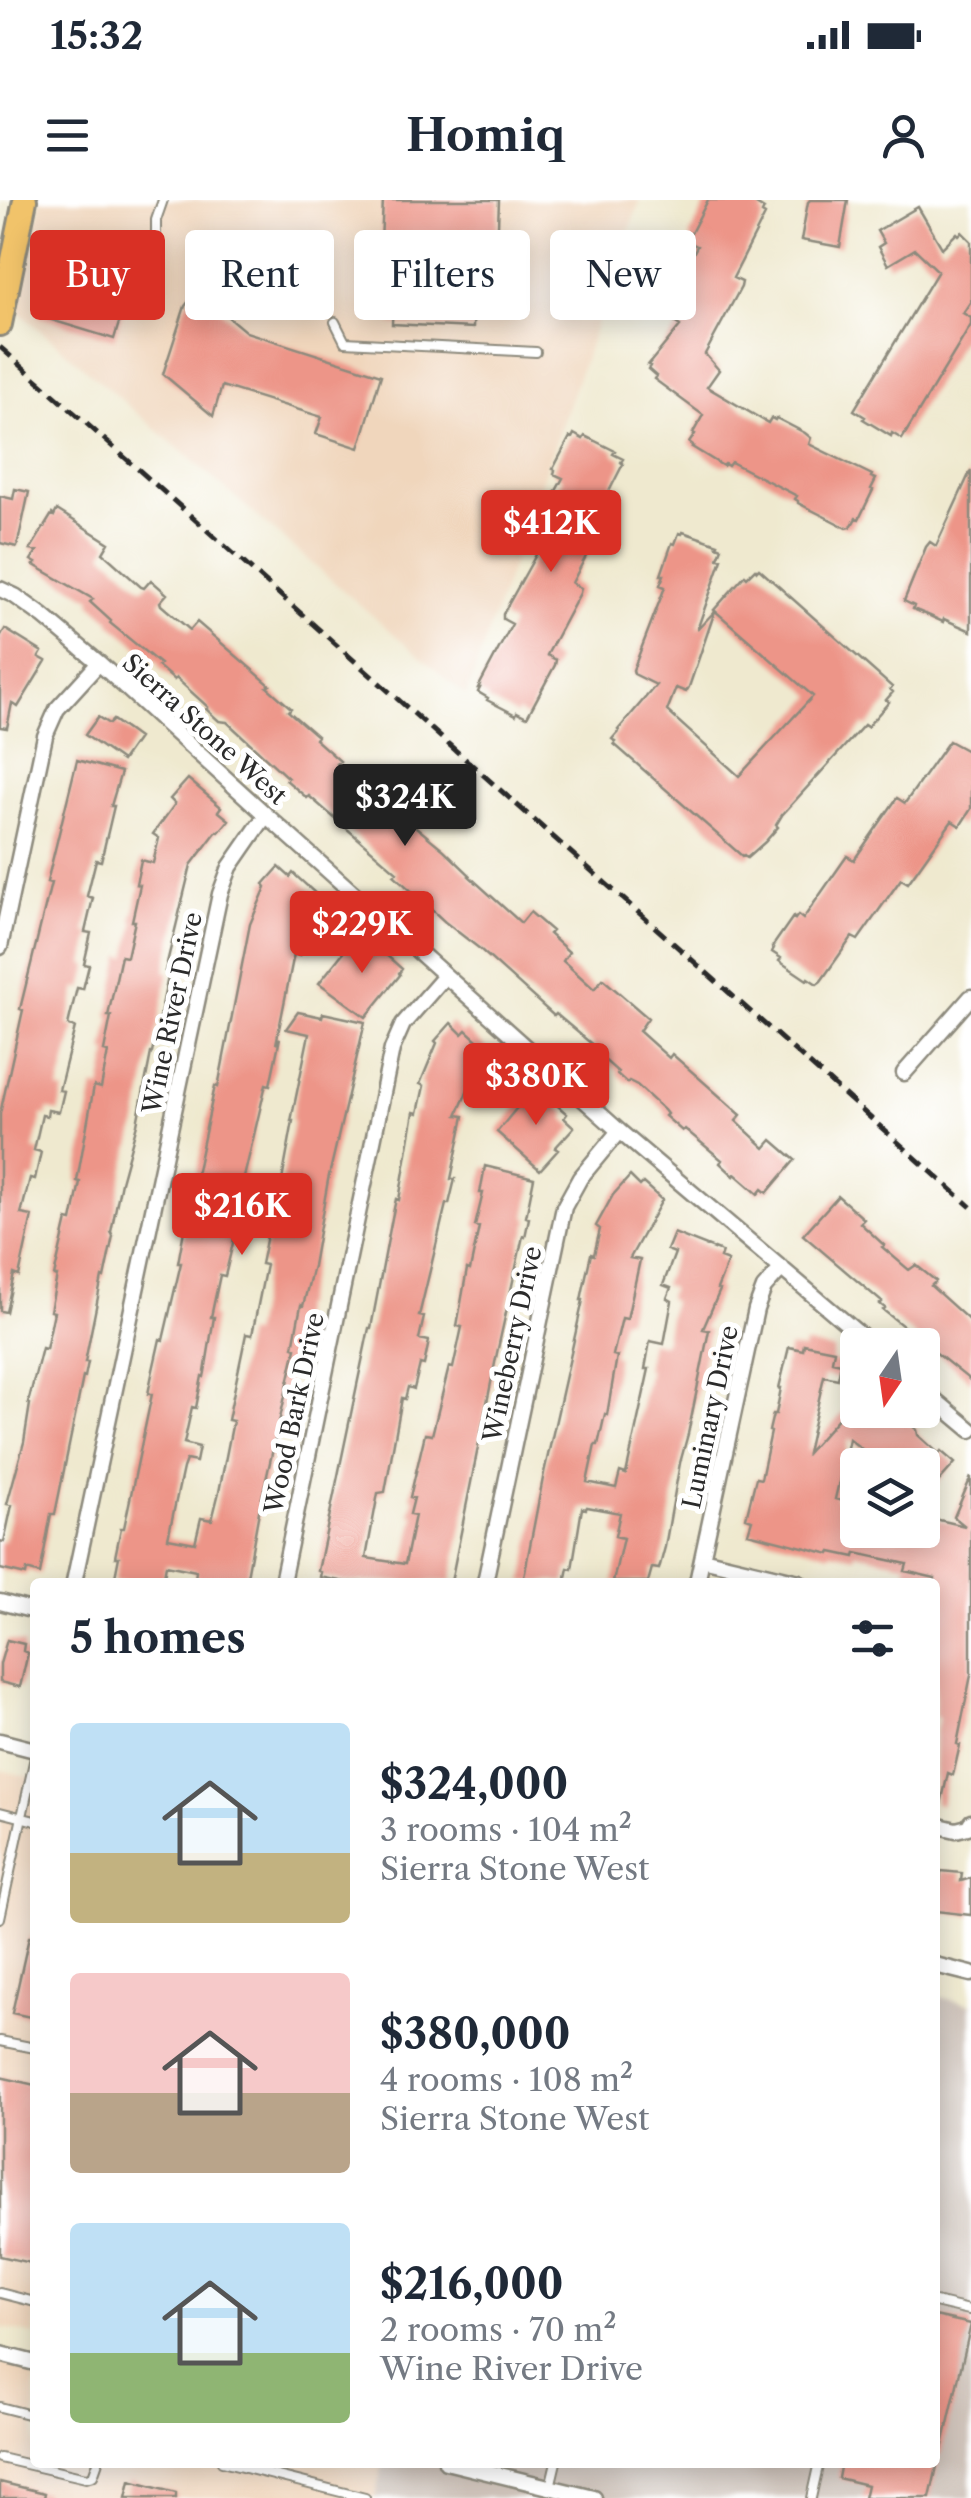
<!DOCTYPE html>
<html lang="en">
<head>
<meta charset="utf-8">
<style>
	:root { --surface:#fff; --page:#f6f6f7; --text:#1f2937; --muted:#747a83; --accent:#d93025 }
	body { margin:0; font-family:"Libre Caslon Text",serif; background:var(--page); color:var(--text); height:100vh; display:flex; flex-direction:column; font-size:38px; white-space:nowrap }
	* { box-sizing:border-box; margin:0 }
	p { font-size:32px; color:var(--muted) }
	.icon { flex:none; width:55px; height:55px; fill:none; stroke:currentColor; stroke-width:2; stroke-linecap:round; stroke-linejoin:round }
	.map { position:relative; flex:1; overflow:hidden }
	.panel { position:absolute; left:30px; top:1378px; width:910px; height:890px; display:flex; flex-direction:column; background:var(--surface); border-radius:10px; box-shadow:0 5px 25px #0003 }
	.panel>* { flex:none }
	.top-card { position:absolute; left:30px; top:30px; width:912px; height:90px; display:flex; gap:20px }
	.needle { width:65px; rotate:193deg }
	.tools { position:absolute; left:840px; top:1128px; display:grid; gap:20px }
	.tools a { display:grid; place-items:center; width:100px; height:100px; border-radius:10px; background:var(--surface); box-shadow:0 5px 25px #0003; font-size:50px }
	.price { position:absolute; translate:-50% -85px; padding:0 22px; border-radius:10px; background:var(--accent); color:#fff; font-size:32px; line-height:65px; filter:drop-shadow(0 2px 5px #0008) }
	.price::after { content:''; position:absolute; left:50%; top:60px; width:30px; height:22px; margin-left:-15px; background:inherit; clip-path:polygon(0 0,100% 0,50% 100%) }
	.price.active { background:#222; color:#fff }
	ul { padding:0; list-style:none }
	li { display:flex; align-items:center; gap:30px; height:250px; padding:0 40px }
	li span { display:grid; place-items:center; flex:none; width:280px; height:200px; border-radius:10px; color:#555 }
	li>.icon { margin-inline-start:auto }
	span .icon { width:120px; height:120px; fill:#fffc; stroke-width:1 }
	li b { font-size:42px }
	h2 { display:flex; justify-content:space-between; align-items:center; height:120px; padding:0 40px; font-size:42px }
	.tag { padding:0 35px; border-radius:10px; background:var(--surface); box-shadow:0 5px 25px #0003; font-size:35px; line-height:90px }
	.tag.active { background:var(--accent); color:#fff }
	.status { display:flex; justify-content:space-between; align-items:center; height:70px; padding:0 50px; background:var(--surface); direction:ltr }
	.status svg { height:28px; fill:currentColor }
	header { display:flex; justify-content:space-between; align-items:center; height:130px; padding:0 40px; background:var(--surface); font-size:45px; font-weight:700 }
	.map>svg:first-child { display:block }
	.built { fill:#f0d6bc }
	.industrial { fill:#cec2b9 }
	.building { fill:#ed9588 }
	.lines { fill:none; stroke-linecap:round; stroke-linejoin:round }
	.service-casing { stroke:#8d8a7d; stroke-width:12 }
	.minor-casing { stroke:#8d8a7d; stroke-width:19 }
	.primary-casing { stroke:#8d8a7d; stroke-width:28 }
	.service { stroke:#fff; stroke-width:8 }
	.minor { stroke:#fff; stroke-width:14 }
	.primary { stroke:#f1c36a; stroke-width:22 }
	.rail { stroke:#2b2b2b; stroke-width:5; stroke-dasharray:15 8; stroke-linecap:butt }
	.labels { text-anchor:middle; stroke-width:10; stroke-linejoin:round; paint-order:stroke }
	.street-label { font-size:25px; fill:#2b2b2b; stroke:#fff }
</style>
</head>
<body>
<div class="status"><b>15:32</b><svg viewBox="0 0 49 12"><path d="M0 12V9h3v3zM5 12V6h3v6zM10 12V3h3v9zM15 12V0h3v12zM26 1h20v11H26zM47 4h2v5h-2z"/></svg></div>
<header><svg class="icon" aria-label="menu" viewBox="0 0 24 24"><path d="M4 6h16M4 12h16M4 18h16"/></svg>Homiq<svg class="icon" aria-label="person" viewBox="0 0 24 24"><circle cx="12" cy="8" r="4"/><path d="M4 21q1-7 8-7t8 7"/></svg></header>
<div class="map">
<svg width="971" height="2298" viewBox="0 0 971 2298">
	<rect width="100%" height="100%" fill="#fff"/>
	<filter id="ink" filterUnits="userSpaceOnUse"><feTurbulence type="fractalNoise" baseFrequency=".01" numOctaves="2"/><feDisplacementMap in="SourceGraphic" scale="20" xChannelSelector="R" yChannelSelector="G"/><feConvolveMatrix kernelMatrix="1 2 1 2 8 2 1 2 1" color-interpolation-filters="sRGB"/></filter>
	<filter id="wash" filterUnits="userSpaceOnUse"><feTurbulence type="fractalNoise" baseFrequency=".0048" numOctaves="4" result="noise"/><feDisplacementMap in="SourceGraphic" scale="40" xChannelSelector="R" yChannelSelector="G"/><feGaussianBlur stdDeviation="2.25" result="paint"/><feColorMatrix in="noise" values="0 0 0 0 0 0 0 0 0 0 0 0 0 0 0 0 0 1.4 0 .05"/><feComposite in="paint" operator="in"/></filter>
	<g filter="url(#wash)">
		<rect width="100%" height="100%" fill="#efe9cf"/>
		<path class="built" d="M41 0H640L466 496 16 109Z
			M0 1570 35 1578V2135L0 2127Z
			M0 2160 35 2172V2262L383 2263 375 2298H0Z"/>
		<path class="industrial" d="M935 1796 971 1804V2298H375L383 2263 935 2262Z"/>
		<g id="blocks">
			<path class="building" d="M383 0H499L495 104 474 103 473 128 392 124 394 76 386 75 387 64H380Z
				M708 0H758L756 4 764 9 762 13 765 15 733 78 742 82 741 87 705 154 719 170 707 187 768 223 771 218 775 220 776 218 805 233 811 238 809 244 872 275 871 277 876 279 871 289 873 290 859 319 856 318 851 327 847 328 798 303V301L795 299 797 296 731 262 728 266 725 264 723 266 692 247 693 246 689 243 695 234 693 233 703 215 654 179 656 176 648 169 650 166 648 165 680 126 663 114 665 110 664 109 697 46 689 42 691 38 689 37Z
				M810 0H848L840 47 801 40 808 2Z
				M918 7 942 48 957 33 959 35 962 32 971 41V101L963 113 971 118V125L902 239 892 233 891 236 863 219 865 217 854 210 938 71 915 49 888 65 878 47 884 43 877 31Z
				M54 61 131 84 114 139 38 116Z
				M197 91 246 132 381 175 359 248 316 234 322 217 222 186 213 216 163 174 185 106Z
				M574 234 583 239 585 236 615 251 613 254 623 259 621 262 623 264 599 311 606 315 605 320 572 383 581 388 580 393 547 455 556 460 555 465 527 517 517 512 516 515 487 500 488 498 478 492 480 488H478L512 424 503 419V414L538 351 528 346V342L563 278 554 274 555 270 553 269 570 237 572 238Z
				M971 270V431L944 419 943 422 930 416 913 409 914 406 904 401 926 347 930 342 936 346Z
				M15 289 29 292 17 347 0 343V296L13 299Z
				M57 310 109 343 103 353 141 387 144 388 151 380 167 394 160 402 161 405 190 430 197 422 270 485 267 487 291 508 288 511 317 536 315 539 340 561 337 564 391 613 394 609 444 650 470 675 469 676 521 723 530 712 552 731 549 734 569 752 563 761 594 789 603 779 648 818 639 831 669 858 672 854 741 915 736 921 765 948 772 940 795 960 767 993 762 989 758 994 735 974 734 976 720 963 722 960 685 929 682 931 665 916 667 914 664 910 637 885 629 881 627 883 617 874 618 872 592 849 594 846 556 814 554 816 480 749 445 722 394 675 397 672 309 596 307 598 286 580 288 578 227 522 219 521 206 509 208 507 176 478 174 480 158 466 160 464 110 423 111 421 90 402 93 399 34 365 36 363 31 360 37 351 30 350 52 314 54 316Z
				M683 332 718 344 717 346 722 348 718 358 722 359 697 430 715 411 689 487 686 492 676 488 667 511 739 576 813 496 714 410 745 375 747 377 755 369 757 371 759 369 786 393 892 487 890 489 893 492 886 500 889 502 867 527 864 525 782 615 776 625 778 627 765 642 747 658 744 655 742 656 614 544 616 542 612 539 619 531 618 530 656 485 634 474 633 470 665 387 660 385 664 375H661L672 343 675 344 679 333 682 334Z
				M5 429 42 452 39 457 46 461 18 507 12 503 7 528 0 527V438Z
				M98 517 109 524 113 520 138 538 122 561 85 535Z
				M949 541 971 553V609L960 626 952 621 908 683 901 679 858 740 852 737 821 781 817 784 808 778 807 780 779 761 781 758 772 752 774 748 772 747 793 717 795 719 798 715 803 719 847 656 854 660 897 598 905 603Z
				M77 560 121 572 111 606H114L101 661 96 660 87 696 93 698 85 732 91 733 84 764 89 765 83 789 77 788 68 825 75 827 59 890 64 891 59 912 48 910 47 916 42 915 34 950 41 952 35 979 30 978 21 1014 32 1016 28 1035 19 1076 14 1074 6 1112 0 1111V914L23 810 20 809 51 683 47 682Z
				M188 579 221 607 218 611 229 620 219 632 217 631 191 665 165 771 169 772 155 839 152 853H151L137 924 121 982 111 1032 113 1036 104 1078 102 1077 85 1162H88L85 1177H83L55 1314H51L40 1374 27 1370 26 1375 0 1369V1341L4 1342 12 1305 7 1304 24 1242 30 1204 28 1203 42 1148 46 1149 54 1112 50 1111 57 1076H54L67 1020 72 1021 80 982 77 981 94 886 101 888 108 852 104 851 111 816H108L121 756 127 757 135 721H132L140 685 136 684 141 660 153 663 159 638 153 634 175 604 170 599Z
				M279 667 290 677 293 673 326 703 303 729 309 732 299 756 294 754 276 844 280 838 270 885 266 884 242 986 246 987 232 1047 225 1076 220 1075 211 1117H214L205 1172 204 1177 202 1176 196 1208 192 1207 184 1243 199 1247 196 1262 186 1260 183 1268 168 1338 195 1343 201 1318 212 1320 219 1292 233 1221 228 1220 246 1134 252 1135 266 1065 261 1064 273 1007 277 1008 293 921H291L309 834 286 829 298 812 322 817 323 813 365 822 328 980 313 1066 303 1106 301 1105 293 1147 296 1148 260 1306 246 1382H213L195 1379 196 1371 166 1365 163 1382H114L119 1357H115L121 1328H124L152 1194H148L151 1179 160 1139 163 1140 181 1063H178L183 1036 215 886 218 887 250 724 266 687 264 684Z
				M357 735 366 742 368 739 402 769 399 773 400 775 366 817 319 783Z
				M451 823 462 834 466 830 499 860 481 881 474 875 457 915 464 916 451 979H455L449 1004H446L419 1116 424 1117 419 1139 429 1141 424 1165 420 1164 414 1189 408 1187 405 1199 402 1198 385 1292 378 1293 366 1358 405 1364 415 1315 410 1314 414 1298 410 1297 425 1234 432 1235 449 1167 453 1168 462 1127 457 1126 467 1069 470 1070 479 1027 475 1026 483 993H480L485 966 534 978 526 1017 529 1018 525 1037 523 1036 497 1153 451 1382H345L320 1377 321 1372 318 1371 369 1128H371L392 1018 396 999 399 1000 414 912 418 913 424 886 420 884 437 843 435 841Z
				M535 886 567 914 564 918 574 927 555 948 558 950 540 970 497 932Z
				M630 976 640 986 643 983 662 1000 630 1058 640 1060 627 1119 622 1118 613 1155 617 1156 607 1215 605 1214 598 1245H595L587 1282 616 1288 620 1272 626 1274 649 1169H645L650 1141 664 1144 672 1101 667 1098 671 1088 663 1085 675 1053 667 1050 674 1033 722 1052 720 1058 728 1061 717 1089 720 1090 703 1129 709 1130 688 1234 680 1263 665 1347 659 1369 652 1368 648 1382H613L623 1338 615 1336 620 1313 587 1307 586 1309 582 1308 572 1369 568 1368 565 1382H523L544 1273 583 1100H581L586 1076 591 1054 594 1055 600 1029 596 1026 613 995Z
				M838 996 864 1019 860 1023 884 1045 882 1047 909 1070 916 1065 936 1081 931 1086 971 1122V1181L883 1110 885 1108 880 1104 882 1102 803 1035Z
				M804 1144 834 1150 832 1161 841 1163 838 1179 824 1176 807 1253 858 1196V1210H894L917 1230 918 1235 939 1254 941 1251 955 1263 922 1300V1265H882L849 1239 835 1299 858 1304V1330H922V1316L965 1326 954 1317 971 1277V1475L957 1544 960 1545 953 1575 948 1573 941 1604 935 1603V1535L939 1517 935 1516V1378L905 1371 907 1364 856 1353 855 1357 831 1352 830 1354 748 1333 752 1320 746 1318 756 1278 761 1279 771 1232 769 1231 773 1214H776L781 1188H779L789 1147 803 1150Z
				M7 1440 24 1444 23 1451 28 1453 20 1487 0 1482V1464Z
				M941 1671 962 1673 961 1681 971 1678V1715L935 1711V1686H940Z
				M29 1737H35V1818L12 1813Z
				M0 1877 35 1885V2064L0 2056Z
				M935 2116 971 2124 941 2254 935 2253Z
				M841 2262H938L930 2298H864L867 2285 838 2278Z
				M130 2281 176 2293V2298H126Z
				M0 2282 45 2293 44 2298H0Z"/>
		</g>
	</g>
	<g filter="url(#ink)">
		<use href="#blocks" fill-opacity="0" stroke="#8d8a7d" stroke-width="2.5"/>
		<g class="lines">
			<g class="service-casing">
				<path id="service" d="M156 69V20L163 0
					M335 122 345 142 536 152
					M0 1612 35 1621
					M0 1718 35 1557
					M0 1841 35 1848
					M0 2093 35 2102
					M935 2102 969 2110
					M0 2207 35 2216
					M0 2258 86 2278 93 2276 98 2262
					M222 2262 365 2298
					M550 2287 556 2262
					M811 2298 819 2262"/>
			</g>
			<g class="minor-casing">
				<path id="minor" d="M0 389 15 396 43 416 99 463 266 615 619 931 872 1145
					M0 747 45 536 57 509 99 463
					M904 873 971 797
					M922 1189 971 1230
					M702 1359 799 1382
					M74 1382 220 694 230 667 266 615
					M282 1382 392 849 403 824 445 776
					M485 1382 564 1007 580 978 619 931
					M697 1382 756 1109 764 1088 782 1068
					M0 1402 35 1411
					M0 1541 35 1550
					M935 1625 956 1630 968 1627 971 1622
					M935 1765 971 1774
					M0 2154 35 2163
					M446 2262 594 2298"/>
			</g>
			<g class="primary-casing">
				<path id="primary" d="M0 124 25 0"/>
			</g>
			<use href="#service" class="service"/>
			<use href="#minor" class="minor"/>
			<use href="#primary" class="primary"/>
			<path class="rail" d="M0 147 971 1007"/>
		</g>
	</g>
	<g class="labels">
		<g class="street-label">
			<text transform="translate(205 529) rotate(42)" y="9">Sierra Stone West</text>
			<text transform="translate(172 813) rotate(-78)" y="9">Wine River Drive</text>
			<text transform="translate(512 1144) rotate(-78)" y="9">Wineberry Drive</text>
			<text transform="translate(294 1213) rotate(-78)" y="9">Wood Bark Drive</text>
			<text transform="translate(710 1217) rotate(-78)" y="9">Luminary Drive</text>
		</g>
	</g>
</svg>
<div class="tools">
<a><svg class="needle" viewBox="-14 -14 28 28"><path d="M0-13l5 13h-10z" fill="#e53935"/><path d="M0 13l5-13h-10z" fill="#747a83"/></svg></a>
<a><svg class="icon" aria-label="layers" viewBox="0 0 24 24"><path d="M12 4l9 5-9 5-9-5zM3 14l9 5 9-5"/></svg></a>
</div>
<b class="price" style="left:551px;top:375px">$412K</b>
<b class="price active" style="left:405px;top:649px">$324K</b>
<b class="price" style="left:362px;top:776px">$229K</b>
<b class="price" style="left:536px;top:928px">$380K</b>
<b class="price" style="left:242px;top:1058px">$216K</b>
<div class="top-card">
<a class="tag active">Buy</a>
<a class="tag">Rent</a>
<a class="tag">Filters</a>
<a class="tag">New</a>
</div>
<section class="panel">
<h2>5 homes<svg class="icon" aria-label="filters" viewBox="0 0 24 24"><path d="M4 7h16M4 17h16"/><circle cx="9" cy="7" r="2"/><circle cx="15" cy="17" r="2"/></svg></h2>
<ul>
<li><span style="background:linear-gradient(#bfe0f5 65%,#c2b280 0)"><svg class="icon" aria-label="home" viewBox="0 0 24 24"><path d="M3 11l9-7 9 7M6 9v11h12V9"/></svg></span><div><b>$324,000</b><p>3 rooms · 104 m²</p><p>Sierra Stone West</p></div></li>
<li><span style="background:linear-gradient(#f6c9c9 60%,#b9a48a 0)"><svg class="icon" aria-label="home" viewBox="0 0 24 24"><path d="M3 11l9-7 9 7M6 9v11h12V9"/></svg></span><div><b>$380,000</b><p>4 rooms · 108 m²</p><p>Sierra Stone West</p></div></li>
<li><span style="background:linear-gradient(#bfe0f5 65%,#8fb573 0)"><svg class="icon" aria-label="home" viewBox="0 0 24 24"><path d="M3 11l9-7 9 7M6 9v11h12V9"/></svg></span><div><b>$216,000</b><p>2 rooms · 70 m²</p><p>Wine River Drive</p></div></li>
</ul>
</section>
</div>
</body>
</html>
